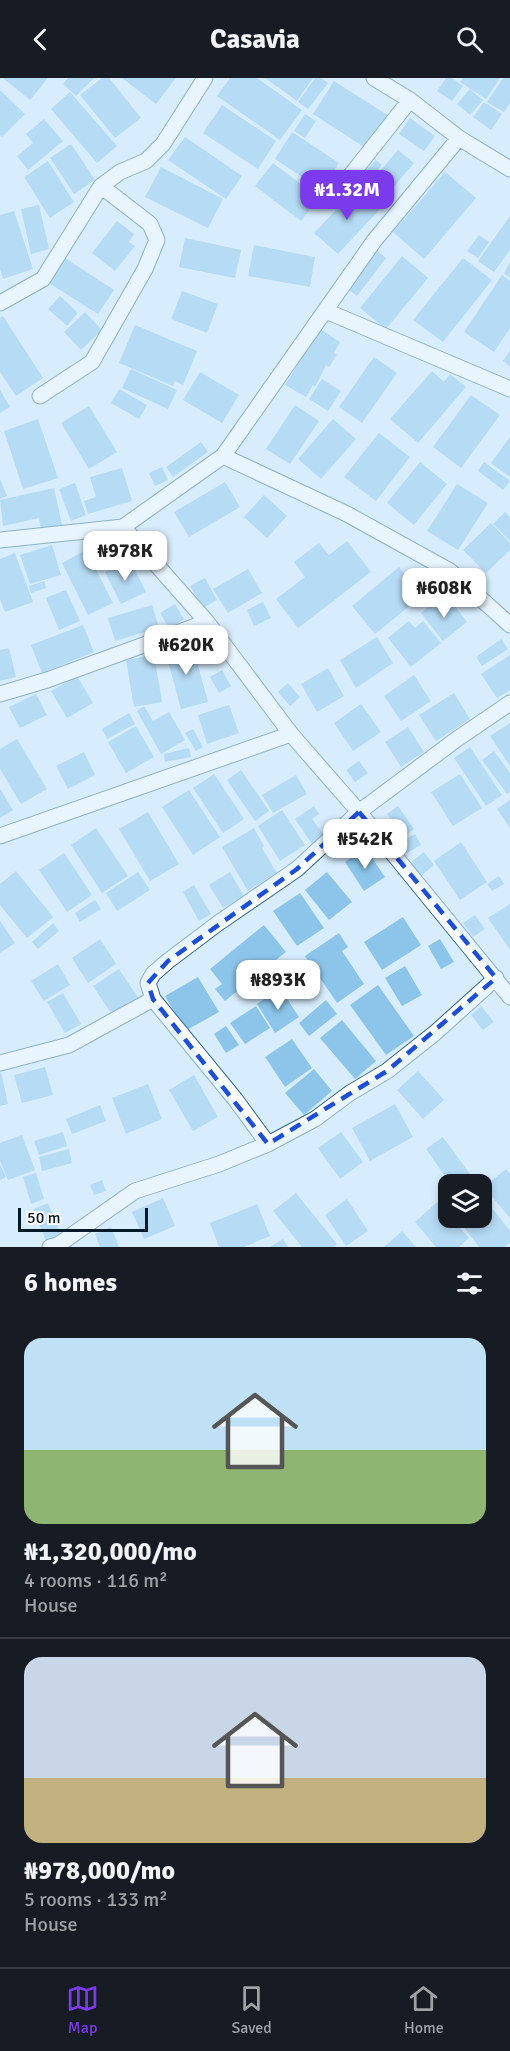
<!DOCTYPE html>
<html lang="en">
<head>
<meta charset="utf-8">
<style>
	:root { --surface:#171b24; --page:#20242c; --text:#f1f3f6; --muted:#9ea1a6; --line:#363941; --accent:#7c3aed }
	body { margin:0; font-family:Signika,sans-serif; background:var(--page); color:var(--text); height:100vh; display:flex; flex-direction:column; font-size:22px; white-space:nowrap }
	* { box-sizing:border-box; margin:0 }
	p { font-size:20px; color:var(--muted) }
	.icon { flex:none; width:33px; height:33px; fill:none; stroke:currentColor; stroke-width:2; stroke-linecap:round; stroke-linejoin:round }
	.map { position:relative; height:1169px; overflow:hidden }
	.details { display:flex; flex-direction:column; background:var(--surface); flex:1 }
	.details>* { flex:none }
	.tools { position:absolute; left:438px; top:1096px; display:grid; gap:12px }
	.tools a { display:grid; place-items:center; width:54px; height:54px; border-radius:12px; background:var(--surface); box-shadow:0 3px 9px #0003; font-size:30px }
	.scale { position:absolute; left:18px; bottom:15px; width:130px; box-sizing:border-box; padding-left:6px; border:3px solid #041a28; border-top:0; font-size:16px; line-height:21px; white-space:nowrap; color:#041a28; -webkit-text-stroke:4px #fff; paint-order:stroke }
	.price { position:absolute; translate:-50% -51px; padding:0 14px; border-radius:12px; background:#fff; color:#222; font-size:20px; line-height:39px; filter:drop-shadow(0 2px 3px #0008) }
	.price::after { content:''; position:absolute; left:50%; top:36px; width:18px; height:14px; margin-left:-9px; background:inherit; clip-path:polygon(0 0,100% 0,50% 100%) }
	.price.active { background:var(--accent); color:#fff }
	ul { padding:0; list-style:none }
	li { display:grid; align-content:center; gap:12px; height:318px; padding:0 24px }
	li+li { border-top:2px solid var(--line) }
	li span { display:grid; place-items:center; height:186px; border-radius:18px; color:#555 }
	li>.icon { margin-inline-start:auto }
	span .icon { width:108px; height:108px; fill:#fffc; stroke-width:1 }
	li b { font-size:26px }
	h2 { display:flex; justify-content:space-between; align-items:center; height:72px; padding:0 24px; font-size:26px }
	header { display:flex; justify-content:space-between; align-items:center; height:78px; padding:0 24px; background:var(--surface); font-size:27px; font-weight:800 }
	.menu { display:flex; justify-content:space-around; align-items:center; height:84px; border-top:2px solid var(--line); background:var(--surface); font-size:16px; color:var(--muted) }
	.menu a { display:grid; justify-items:center; gap:3px }
	.menu .active { color:var(--accent) }
	.map>svg:first-child { display:block }
	.building { fill:#8dc5ea }
	.lines { fill:none; stroke-linecap:round; stroke-linejoin:round }
	.minor-casing { stroke:#32698a; stroke-width:17 }
	.minor { stroke:#fff; stroke-width:15 }
	.marked { fill:none; stroke:#1d4ed8; stroke-width:4.5; stroke-dasharray:12 8; stroke-linejoin:round }
</style>
</head>
<body>
<header><svg class="icon" aria-label="back" viewBox="0 0 24 24"><path d="M15 5l-7 7 7 7"/></svg>Casavia<svg class="icon" aria-label="search" viewBox="0 0 24 24"><circle cx="10" cy="10" r="6"/><path d="M15 15l6 6"/></svg></header>
<div class="map">
<svg width="510" height="1169" viewBox="0 0 510 1169">
	<rect width="100%" height="100%" fill="#d7edfd"/>
	<path class="building" d="M3 0H48L30 22Z
		M68 0H94L76 18 63 6Z
		M102 0H109L141 40 115 60 80 17Z
		M122 0H176L156 26Z
		M230 0H257L302 32 280 62 217 18Z
		M265 0H313L297 23Z
		M315 0H321L328 5 308 31 298 24Z
		M446 0H452L463 8 452 23 437 13Z
		M463 0H500L486 21 460 4Z
		M503 0H510V25L504 34 487 24Z
		M334 3 389 38 367 71 313 36Z
		M470 11 483 22 470 37 457 26Z
		M0 12 25 36 2 59 0 57Z
		M70 14 117 68 97 85 51 31Z
		M484 24 502 36 491 52 473 39Z
		M222 27 276 63 258 91 203 55Z
		M305 36 316 43 305 60 294 53Z
		M410 40 435 58 424 73 399 56Z
		M44 41 63 63 28 92 17 78 33 65 26 56Z
		M292 54 339 85 322 112 275 81Z
		M185 59 242 98 226 121 168 82Z
		M71 66 95 102 74 116 50 80Z
		M398 72 414 85 379 126 363 113Z
		M376 82 382 87 367 103 361 98Z
		M48 83 74 124 50 140 24 99Z
		M273 85 319 120 301 143 255 108Z
		M161 89 223 121 208 150 145 119Z
		M445 94 476 120 424 181 393 154Z
		M357 110 380 131 338 176 314 155Z
		M39 127 49 171 31 176 21 131Z
		M14 133 33 191 3 201 0 191V137Z
		M510 138V172L494 194 478 183Z
		M117 143 134 156 129 164 135 168 115 193 92 175Z
		M479 157 489 164 478 180 467 173Z
		M185 160 241 172 235 200 179 189Z
		M254 167 315 179 310 209 248 198Z
		M374 170 386 180 357 218 345 209Z
		M402 178 428 200 386 251 360 230Z
		M65 180 114 212 98 236 49 205Z
		M463 180 492 202 443 264 413 242Z
		M510 183V199L504 196Z
		M502 197 510 203V250L494 274 464 254Z
		M182 213 218 226 207 255 171 241Z
		M60 218 78 235 67 248 48 231Z
		M85 234 102 252 81 272 64 254Z
		M3 238 43 300 16 318 0 294V240Z
		M135 247 197 273 183 307 175 303 173 308 119 285Z
		M320 251 340 264 334 275 337 277 329 289 326 287 315 309 313 307 306 319 285 307Z
		M510 272V288L503 283Z
		M374 279 397 295 362 345 339 329Z
		M131 291 177 312 168 331 122 310Z
		M432 293 444 304 450 296 466 309 418 365 390 341Z
		M200 294 239 317 222 345 183 322Z
		M322 301 341 313 328 333 309 321Z
		M119 311 147 327 139 341 111 325Z
		M0 312 10 329 0 335Z
		M471 317 500 337 461 390 433 369Z
		M295 327 319 343 290 386 266 371Z
		M89 328 117 374 89 391 61 345Z
		M38 341 58 400 23 411 4 353Z
		M333 341 356 361 321 401 298 381Z
		M379 355 410 379 376 423 344 399Z
		M510 359V399L491 385Z
		M201 364 208 374 173 399 166 389Z
		M420 384 447 406 414 447 387 425Z
		M484 384 510 403 503 412 478 393Z
		M162 389 168 402 155 408 149 395Z
		M122 390 132 423 88 436 84 423 96 419 90 399Z
		M0 401 7 418 0 421Z
		M225 404 240 429 189 459 174 434Z
		M75 405 86 437 71 443 59 411Z
		M457 406 488 425 458 472 427 453Z
		M54 410 62 447 41 451 39 440 3 448 0 422Z
		M264 417 287 438 267 460 244 439Z
		M505 434 510 439V463L493 446Z
		M491 445 510 465V472L486 495 463 472Z
		M347 463 371 494 298 550 276 521 305 499 294 484 319 465 329 477Z
		M52 467 61 497 30 506 20 477Z
		M86 472 113 525 88 537 62 485Z
		M15 475 33 524 5 534 0 521V481Z
		M130 482 146 514 121 526 105 494Z
		M399 489 422 518 375 556 352 528Z
		M248 491 262 515 228 535 213 511Z
		M205 500 217 522 203 530 190 508Z
		M44 503 46 510 31 515 29 508Z
		M66 512 80 543 59 552 46 520Z
		M435 523 441 531 451 523 467 544 443 563 421 535Z
		M263 524 271 540 254 548 247 532Z
		M175 526 184 541 169 550 160 535Z
		M152 527 159 550 115 563 108 540Z
		M409 543 415 550 423 543 441 565 411 589 388 560Z
		M83 547 94 574 42 595 31 567Z
		M377 559 393 585 356 610 340 582Z
		M501 561 508 571 482 588 476 579Z
		M192 565 208 624 181 631 165 572Z
		M9 570 16 599 0 603V572Z
		M154 577 162 624 134 629 126 582Z
		M510 577V612L497 620 481 596Z
		M328 590 344 618 317 634 301 606Z
		M222 592 231 608 219 615 210 599Z
		M414 597 431 623 401 643 384 618Z
		M77 598 93 625 67 640 51 613Z
		M288 605 300 619 290 628 278 614Z
		M454 615 470 641 436 663 419 637Z
		M36 616 47 637 20 650 9 629Z
		M361 626 381 654 353 673 334 645Z
		M229 627 239 655 207 666 198 637Z
		M144 628 153 643 169 634 185 662 161 676 137 633Z
		M129 635 135 646 107 661 102 651Z
		M510 645V688L490 658Z
		M136 648 154 679 126 695 108 664Z
		M408 649 424 674 401 689 385 664Z
		M193 651 203 669 196 673 185 655Z
		M17 661 47 711 21 726 0 691V671Z
		M470 669 502 717 486 728 454 680Z
		M189 670 191 679 165 684 164 676Z
		M494 673 510 695V714L507 716 482 682Z
		M84 674 95 697 68 711 56 688Z
		M359 683 368 695 355 704 346 692Z
		M241 692 269 733 255 743 227 702Z
		M214 696 244 741 223 755 193 710Z
		M460 696 482 730 453 748 431 714Z
		M296 697 307 716 273 735 262 717Z
		M0 711 13 732 0 740Z
		M189 712 220 759 193 777 162 729Z
		M510 722V750L497 731Z
		M314 728 319 736 312 741 324 757 312 766 295 741Z
		M398 728 414 751 403 759 387 736Z
		M282 732 305 767 280 783 258 748Z
		M148 734 179 786 150 803 119 751Z
		M96 750 128 798 102 815 71 767Z
		M254 750 264 768 262 770 277 795 248 813 222 769Z
		M357 754 364 766 348 776 340 764Z
		M415 756 421 767 405 776 399 765Z
		M461 764 487 804 460 822 434 783Z
		M365 770 385 799 364 813 345 784Z
		M424 774 434 787 420 799 409 786Z
		M64 775 92 817 67 834 39 792Z
		M16 793 53 839 27 860 0 827V806Z
		M138 794 150 812 117 833 106 815Z
		M230 794 244 818 223 830 209 807Z
		M327 794 352 824 329 842 305 812Z
		M499 798 504 806 492 813 487 806Z
		M194 807 211 836 199 843 183 814Z
		M300 815 324 850 297 868 273 833Z
		M95 822 101 831 80 844 75 835Z
		M510 826V872L488 840Z
		M475 837 485 851 473 859 463 845Z
		M403 839 421 867 382 892 364 864Z
		M0 843 15 865 0 875Z
		M53 845 59 853 38 871 32 864Z
		M264 847 286 874 225 923 215 911 222 906 210 891Z
		M339 855 348 869 342 873 364 906 337 925 305 878Z
		M100 861 116 886 88 905 72 880Z
		M440 861 454 884 441 891 428 868Z
		M58 886 70 907 44 923 31 903Z
		M405 888 422 917 402 928 385 900Z
		M119 891 139 921 113 938 93 908Z
		M198 899 219 934 185 953 165 918Z
		M378 907 414 958 386 977 350 927Z
		M280 910 299 939 275 955 257 926Z
		M63 915 81 946 65 955 47 924Z
		M326 922 337 936 309 958 299 945Z
		M256 928 270 950 245 966 230 945Z
		M481 928 494 944 483 952 471 937Z
		M342 942 376 983 355 1001 320 960Z
		M226 948 239 967 226 975 214 956Z
		M292 961 312 990 285 1009 265 979Z
		M45 989 53 1017 22 1025 14 997Z
		M314 991 332 1013 304 1037 285 1015Z
		M418 993 444 1022 423 1041 397 1012Z
		M1 994 8 1026 0 1028V995Z
		M194 997 218 1039 193 1053 169 1012Z
		M148 1006 162 1041 126 1056 112 1020Z
		M395 1026 413 1059 370 1083 352 1050Z
		M100 1027 106 1043 72 1056 66 1041Z
		M63 1054 67 1068 39 1077 34 1063Z
		M341 1054 363 1084 340 1101 318 1070Z
		M22 1057 35 1092 8 1102 0 1083V1065Z
		M443 1059 470 1096 455 1107H451L426 1071Z
		M69 1071 72 1085 42 1093 39 1079Z
		M0 1086 6 1099 0 1102Z
		M506 1091 510 1096V1140L484 1109Z
		M36 1095 44 1121 31 1126 23 1099Z
		M102 1102 106 1113 94 1117 90 1107Z
		M296 1115 337 1166 334 1169H302L273 1133Z
		M482 1117 510 1153V1165L504 1169H479L457 1140H482Z
		M163 1120 175 1148 144 1161 132 1134Z
		M347 1121 368 1153 346 1168 325 1137Z
		M437 1124 448 1137V1140H451L469 1160 459 1169H436L415 1144Z
		M48 1125 61 1157 46 1163 33 1131Z
		M257 1126 270 1158 244 1169H219L210 1145Z
		M111 1149 119 1169H100L95 1156Z
		M402 1153 416 1169H384Z
		M283 1161 288 1169H270Z"/>
	<g class="lines">
		<g class="minor-casing">
			<path id="minor" d="M374 0 410 22 459 60 510 91
				M339 112 410 22
				M0 225 43 201 101 108 120 94 146 83 163 66 205 0
				M326 233 510 311
				M40 318 92 284 145 191 157 162 150 146 101 108
				M223 378 347 436 450 493 510 547
				M123 449 207 544 291 656 359 734 510 919
				M0 462 123 449 223 378 374 163 459 60
				M0 616 47 602 207 544
				M0 758 291 656
				M0 985 69 967 153 921
				M268 1066 235 1021 153 921 148 905 153 896 168 883 217 846 297 791 359 734 457 661 510 625
				M50 1169 58 1167 135 1113 219 1086 268 1066 315 1041 350 1015 387 993 435 955 496 900"/>
		</g>
		<use href="#minor" class="minor"/>
	</g>
	<path d="M0 0H510V1169H0ZM359 734 496 900 387 993 268 1066 153 921 148 905 168 883 297 791Z" fill="#d7edfd" fill-opacity=".55" fill-rule="evenodd"/>
	<path class="marked" d="M359 734 496 900 387 993 268 1066 153 921 148 905 168 883 297 791Z"/>
</svg>
<div class="tools">
<a><svg class="icon" aria-label="layers" viewBox="0 0 24 24"><path d="M12 4l9 5-9 5-9-5zM3 14l9 5 9-5"/></svg></a>
</div>
<div class="scale">50 m</div>
<b class="price active" style="left:347px;top:143px">₦1.32M</b>
<b class="price" style="left:125px;top:504px">₦978K</b>
<b class="price" style="left:444px;top:541px">₦608K</b>
<b class="price" style="left:186px;top:598px">₦620K</b>
<b class="price" style="left:365px;top:792px">₦542K</b>
<b class="price" style="left:278px;top:933px">₦893K</b>
</div>
<section class="details">
<h2>6 homes<svg class="icon" aria-label="filters" viewBox="0 0 24 24"><path d="M4 7h16M4 17h16"/><circle cx="9" cy="7" r="2"/><circle cx="15" cy="17" r="2"/></svg></h2>
<ul>
<li><span style="background:linear-gradient(#bfe0f5 60%,#8fb573 0)"><svg class="icon" aria-label="home" viewBox="0 0 24 24"><path d="M3 11l9-7 9 7M6 9v11h12V9"/></svg></span><div><b>₦1,320,000/mo</b><p>4 rooms · 116 m²</p><p>House</p></div></li>
<li><span style="background:linear-gradient(#c9d6e8 65%,#c2b280 0)"><svg class="icon" aria-label="home" viewBox="0 0 24 24"><path d="M3 11l9-7 9 7M6 9v11h12V9"/></svg></span><div><b>₦978,000/mo</b><p>5 rooms · 133 m²</p><p>House</p></div></li>
</ul>
</section>
<nav class="menu">
<a class="active"><svg class="icon" aria-label="map" viewBox="0 0 24 24"><path d="M3 6l6-2 6 2 6-2v14l-6 2-6-2-6 2zM9 4v14M15 6v14"/></svg>Map</a>
<a><svg class="icon" aria-label="saved" viewBox="0 0 24 24"><path d="M7 4h10v16l-5-4-5 4z"/></svg>Saved</a>
<a><svg class="icon" aria-label="home" viewBox="0 0 24 24"><path d="M3 11l9-7 9 7M6 9v11h12V9"/></svg>Home</a>
</nav>
</body>
</html>
